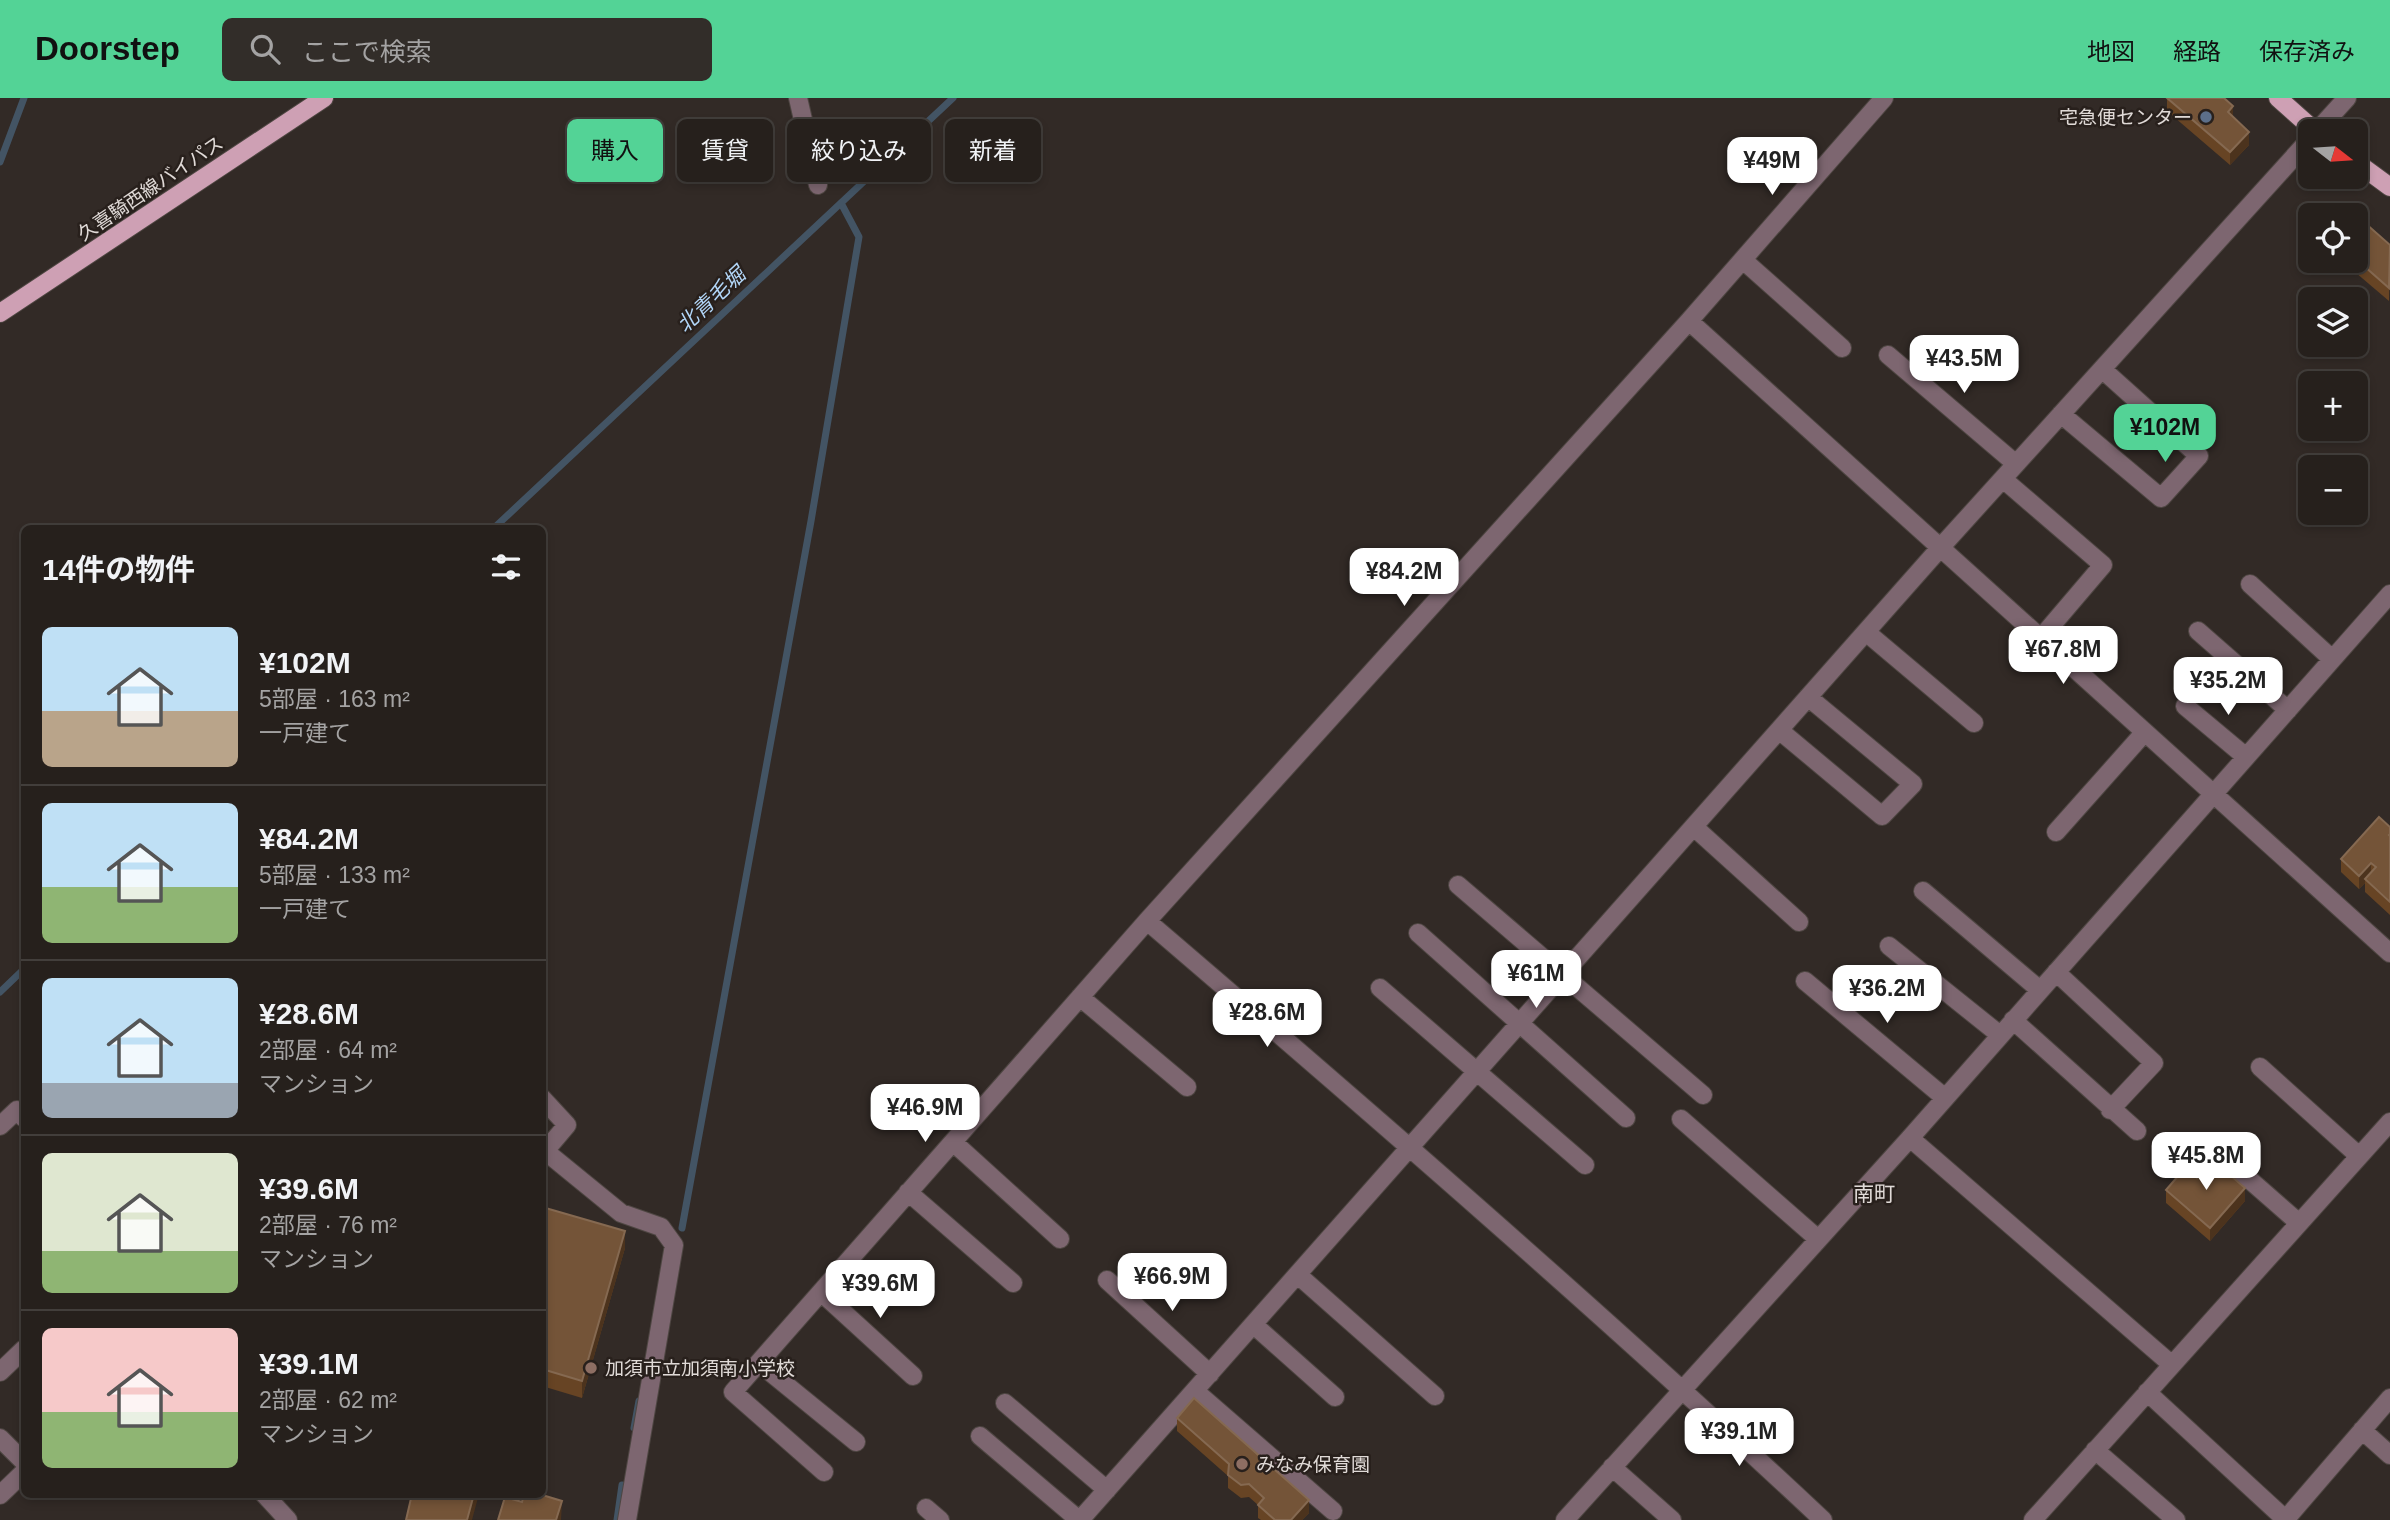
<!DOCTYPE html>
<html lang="ja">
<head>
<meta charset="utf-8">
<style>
	:root { --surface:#26201c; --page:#322d29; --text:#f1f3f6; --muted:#a4a3a3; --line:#423e3b; --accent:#53d396 }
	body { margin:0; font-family:Arial,"Noto Sans JP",sans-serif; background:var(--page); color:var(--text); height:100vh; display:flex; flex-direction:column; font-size:26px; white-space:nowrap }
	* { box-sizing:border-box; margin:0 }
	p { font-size:23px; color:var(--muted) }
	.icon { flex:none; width:38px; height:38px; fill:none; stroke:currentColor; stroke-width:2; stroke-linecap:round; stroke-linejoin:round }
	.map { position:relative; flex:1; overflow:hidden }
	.details { position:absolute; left:21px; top:427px; width:525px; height:973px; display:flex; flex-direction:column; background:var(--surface); border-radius:10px; box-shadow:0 4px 10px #0003,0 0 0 2px var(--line) }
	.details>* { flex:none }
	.guide { position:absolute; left:567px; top:21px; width:665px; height:63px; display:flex; gap:14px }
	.needle { width:46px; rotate:107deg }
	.tools { position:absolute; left:2298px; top:21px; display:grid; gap:14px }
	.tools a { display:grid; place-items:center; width:70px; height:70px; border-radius:10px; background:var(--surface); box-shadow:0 4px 10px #0003,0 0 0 2px var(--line); font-size:35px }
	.price { position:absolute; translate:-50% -60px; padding:0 16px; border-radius:14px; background:#fff; color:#222; font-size:23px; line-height:46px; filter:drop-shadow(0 2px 4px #0008) }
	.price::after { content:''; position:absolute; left:50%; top:42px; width:21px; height:16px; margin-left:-10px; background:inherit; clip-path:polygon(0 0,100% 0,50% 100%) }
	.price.current { background:var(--accent); color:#111 }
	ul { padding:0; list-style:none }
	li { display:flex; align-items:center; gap:21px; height:175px; padding:0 21px }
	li+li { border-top:2px solid var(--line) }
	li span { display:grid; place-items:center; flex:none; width:196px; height:140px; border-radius:10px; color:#555 }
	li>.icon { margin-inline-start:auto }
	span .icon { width:84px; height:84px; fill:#fffc; stroke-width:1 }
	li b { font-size:30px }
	h2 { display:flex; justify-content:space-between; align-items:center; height:84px; padding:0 21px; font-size:30px }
	.pill { padding:0 24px; border-radius:10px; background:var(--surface); box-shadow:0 4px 10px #0003,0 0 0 2px var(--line); font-size:24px; line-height:63px }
	.pill.current { background:var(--accent); color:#111 }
	header { display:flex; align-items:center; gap:42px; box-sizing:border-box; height:98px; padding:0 35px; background:var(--accent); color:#111 }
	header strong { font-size:33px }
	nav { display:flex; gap:38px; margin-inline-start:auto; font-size:24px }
	.search { width:490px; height:63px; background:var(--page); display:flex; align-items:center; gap:18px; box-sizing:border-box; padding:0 24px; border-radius:10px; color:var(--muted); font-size:26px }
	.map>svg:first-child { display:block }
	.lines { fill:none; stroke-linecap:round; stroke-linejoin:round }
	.stream { stroke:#435464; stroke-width:7 }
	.minor-casing { stroke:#4e4642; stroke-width:20 }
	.major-casing { stroke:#4e4642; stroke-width:20 }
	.minor { stroke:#7d6670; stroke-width:18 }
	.major { stroke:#cea0b4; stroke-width:18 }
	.wall { fill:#674424 }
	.shaded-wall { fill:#4c331d }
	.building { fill:#745438; stroke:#856951; stroke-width:2 }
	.service-dot { fill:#5c6f8a; stroke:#28201c; stroke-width:2.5 }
	.education-dot { fill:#8d6e63; stroke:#28201c; stroke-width:2.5 }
	.labels { text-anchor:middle; stroke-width:5; stroke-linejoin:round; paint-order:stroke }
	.poi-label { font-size:19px; fill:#e0dad7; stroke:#28201c; text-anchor:start }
	.street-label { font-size:19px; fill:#e0dad7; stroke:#28201c }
	.water-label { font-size:21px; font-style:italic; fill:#b2d6f8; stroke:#28201c }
	.neighbourhood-label { font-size:21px; fill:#e0dad7; stroke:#28201c }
</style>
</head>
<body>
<header>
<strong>Doorstep</strong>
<div class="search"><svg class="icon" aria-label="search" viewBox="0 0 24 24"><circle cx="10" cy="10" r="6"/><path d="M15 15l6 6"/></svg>ここで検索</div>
<nav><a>地図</a><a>経路</a><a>保存済み</a></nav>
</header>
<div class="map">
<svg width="2390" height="1422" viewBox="0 0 2390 1422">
	<rect width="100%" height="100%" fill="#322a26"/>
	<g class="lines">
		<path class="stream" d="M0 64 24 0
			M494 430 953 0
			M0 894 24 871
			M682 1130 811 423 859 139 841 105
			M634 1330 639 1303
			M617 1422 622 1387"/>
		<g class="minor-casing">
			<path id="minor" d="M798 0 818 87
				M2317 33 2347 0
				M1743 162 1842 250
				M1689 223 2390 855
				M1888 257 2016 366
				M2061 316 2161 400 2199 358 2102 271
				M2003 381 2103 467 2040 541
				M2250 486 2332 561
				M2198 533 2288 612
				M1866 534 1974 625
				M2185 608 2246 659
				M1779 632 1882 718 1913 686 1808 599
				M1694 729 1799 824
				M2056 734 2144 635
				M1458 787 1703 997
				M1923 793 2040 892
				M1147 823C1376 1019 1603 1216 1823 1422
				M1418 835 1626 1020
				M1889 848 2000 937
				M2056 874 2154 965 2110 1012
				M1805 883 1945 1000
				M1380 890 1585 1067
				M1080 899 1187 989
				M2013 922 2137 1033
				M2260 969 2359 1058
				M542 1000 567 1027 545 1053 621 1115 661 1129 674 1147 627 1422
				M1681 1021 1818 1141
				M0 1028 17 1012 24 1020
				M1910 1040 2171 1266
				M953 1044 1060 1141
				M2210 1047 2299 1125
				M908 1094 1013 1185
				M1298 1177 1435 1298
				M1107 1182 1210 1276
				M821 1194 913 1278
				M1254 1227 1335 1299
				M759 1265 856 1344
				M0 1274 24 1251
				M1195 1293 1333 1413
				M2147 1294 2285 1421
				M1005 1305 1107 1392
				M2362 1332 2390 1357
				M980 1338 1079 1422
				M0 1340 24 1364
				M2095 1352 2176 1422
				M1612 1369 1672 1422
				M824 1374 733 1294 1147 823 1689 223 1884 0
				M264 1396 288 1422
				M0 1397 24 1374
				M926 1410 940 1422
				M1080 1422 1940 450 2310 41
				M1565 1422 1910 1040 2390 496
				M2033 1422 2390 1024
				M2285 1422 2390 1300"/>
		</g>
		<g class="major-casing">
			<path id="major" d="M2278 0 2315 33
				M2356 64 2390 89
				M0 215 324 0"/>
		</g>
		<use href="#minor" class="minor"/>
		<use href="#major" class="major"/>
	</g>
	<path class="wall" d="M2167 0 2233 19 2249 47 2230 67 2167 13Z
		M2356 117 2390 147 2389 203 2342 163H2356Z
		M2390 729V817L2365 794V785L2359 791 2341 774V761Z
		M2197 1080 2245 1103 2210 1143 2166 1105V1092Z
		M542 1109 625 1150 582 1300 542 1288Z
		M1177 1320 1309 1415 1302 1422H1261L1258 1420V1407L1249 1399 1241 1400 1228 1390V1378L1177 1333Z"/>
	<path class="shaded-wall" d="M2233 8V21L2228 14Z
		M2249 34V47L2230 67V54Z
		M2371 765V778L2365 781V785L2359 791V778Z
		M2245 1090V1103L2210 1143V1130Z
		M625 1133V1150L582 1300V1283Z
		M474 1396H479L472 1422H467Z
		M1309 1402V1415L1302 1422H1291Z
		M562 1403 561 1422H556Z"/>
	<path class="building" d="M2167 0H2224L2233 8 2228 14 2249 34 2230 54Z
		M2356 117 2390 147 2389 190 2356 161Z
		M2379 719 2390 729V736L2389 737 2390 738V804L2365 781 2376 769 2371 765 2359 778 2341 761Z
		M2213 1062 2245 1090 2210 1130 2166 1092 2185 1070 2197 1080Z
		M542 1109 625 1133 582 1283 542 1271Z
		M1194 1300 1309 1402 1291 1422H1275L1258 1407 1264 1400 1249 1386 1241 1387 1228 1377 1229 1366 1177 1320Z
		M412 1396H474L467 1422H406Z
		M524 1396H539L562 1403 556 1422H498L505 1399 522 1404Z"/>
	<circle class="service-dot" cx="2206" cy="19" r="7"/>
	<g class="education-dot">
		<circle cx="591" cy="1270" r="7"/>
		<circle cx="1242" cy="1366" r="7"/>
	</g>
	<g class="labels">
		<g class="poi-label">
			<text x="2192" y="26" text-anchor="end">宅急便センター</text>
			<text x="605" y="1277">加須市立加須南小学校</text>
			<text x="1256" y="1373">みなみ保育園</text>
		</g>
		<g class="street-label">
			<text transform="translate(150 90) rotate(-34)" y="7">久喜騎西線バイパス</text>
		</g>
		<g class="water-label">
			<text transform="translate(711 202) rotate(-43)" y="7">北青毛堀</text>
		</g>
		<g class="neighbourhood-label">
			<text x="1874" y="1103">南町</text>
		</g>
	</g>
</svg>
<div class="tools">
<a><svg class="needle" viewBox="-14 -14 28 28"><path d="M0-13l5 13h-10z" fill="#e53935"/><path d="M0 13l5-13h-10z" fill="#a4a3a3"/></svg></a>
<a><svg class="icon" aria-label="locate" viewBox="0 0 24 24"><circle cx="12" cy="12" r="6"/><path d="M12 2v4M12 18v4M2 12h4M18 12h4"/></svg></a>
<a><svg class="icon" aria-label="layers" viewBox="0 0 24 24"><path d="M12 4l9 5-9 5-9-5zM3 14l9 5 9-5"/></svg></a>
<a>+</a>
<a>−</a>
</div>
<b class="price" style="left:1772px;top:99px">¥49M</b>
<b class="price" style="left:1964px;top:297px">¥43.5M</b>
<b class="price current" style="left:2165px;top:366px">¥102M</b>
<b class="price" style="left:1404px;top:510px">¥84.2M</b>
<b class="price" style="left:2063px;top:588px">¥67.8M</b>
<b class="price" style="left:2228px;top:619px">¥35.2M</b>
<b class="price" style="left:1536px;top:912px">¥61M</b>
<b class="price" style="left:1887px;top:927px">¥36.2M</b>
<b class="price" style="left:1267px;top:951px">¥28.6M</b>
<b class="price" style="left:925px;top:1046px">¥46.9M</b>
<b class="price" style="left:2206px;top:1094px">¥45.8M</b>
<b class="price" style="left:1172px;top:1215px">¥66.9M</b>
<b class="price" style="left:880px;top:1222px">¥39.6M</b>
<b class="price" style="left:1739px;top:1370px">¥39.1M</b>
<div class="guide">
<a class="pill current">購入</a>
<a class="pill">賃貸</a>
<a class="pill">絞り込み</a>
<a class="pill">新着</a>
</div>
<section class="details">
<h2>14件の物件<svg class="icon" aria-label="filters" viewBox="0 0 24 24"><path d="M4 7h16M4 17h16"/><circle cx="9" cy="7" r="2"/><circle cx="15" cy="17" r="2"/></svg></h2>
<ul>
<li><span style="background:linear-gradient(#bfe0f5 60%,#b9a48a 0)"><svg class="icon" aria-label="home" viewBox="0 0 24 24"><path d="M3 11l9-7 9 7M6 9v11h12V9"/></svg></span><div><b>¥102M</b><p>5部屋 · 163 m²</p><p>一戸建て</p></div></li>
<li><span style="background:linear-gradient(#bfe0f5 60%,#8fb573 0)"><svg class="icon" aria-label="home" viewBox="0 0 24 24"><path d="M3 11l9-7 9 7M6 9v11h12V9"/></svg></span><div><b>¥84.2M</b><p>5部屋 · 133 m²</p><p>一戸建て</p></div></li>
<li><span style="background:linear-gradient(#bfe0f5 75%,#9aa5b1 0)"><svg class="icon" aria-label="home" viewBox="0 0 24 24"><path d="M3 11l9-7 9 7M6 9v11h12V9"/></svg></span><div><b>¥28.6M</b><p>2部屋 · 64 m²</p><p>マンション</p></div></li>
<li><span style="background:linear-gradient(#dfe7d0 70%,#8fb573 0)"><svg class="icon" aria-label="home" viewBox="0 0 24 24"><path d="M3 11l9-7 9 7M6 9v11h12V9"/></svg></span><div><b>¥39.6M</b><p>2部屋 · 76 m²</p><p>マンション</p></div></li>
<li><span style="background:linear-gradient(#f6c9c9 60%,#8fb573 0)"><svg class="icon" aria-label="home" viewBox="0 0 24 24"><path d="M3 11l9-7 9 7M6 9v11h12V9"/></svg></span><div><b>¥39.1M</b><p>2部屋 · 62 m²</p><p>マンション</p></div></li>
</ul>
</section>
</div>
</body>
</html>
